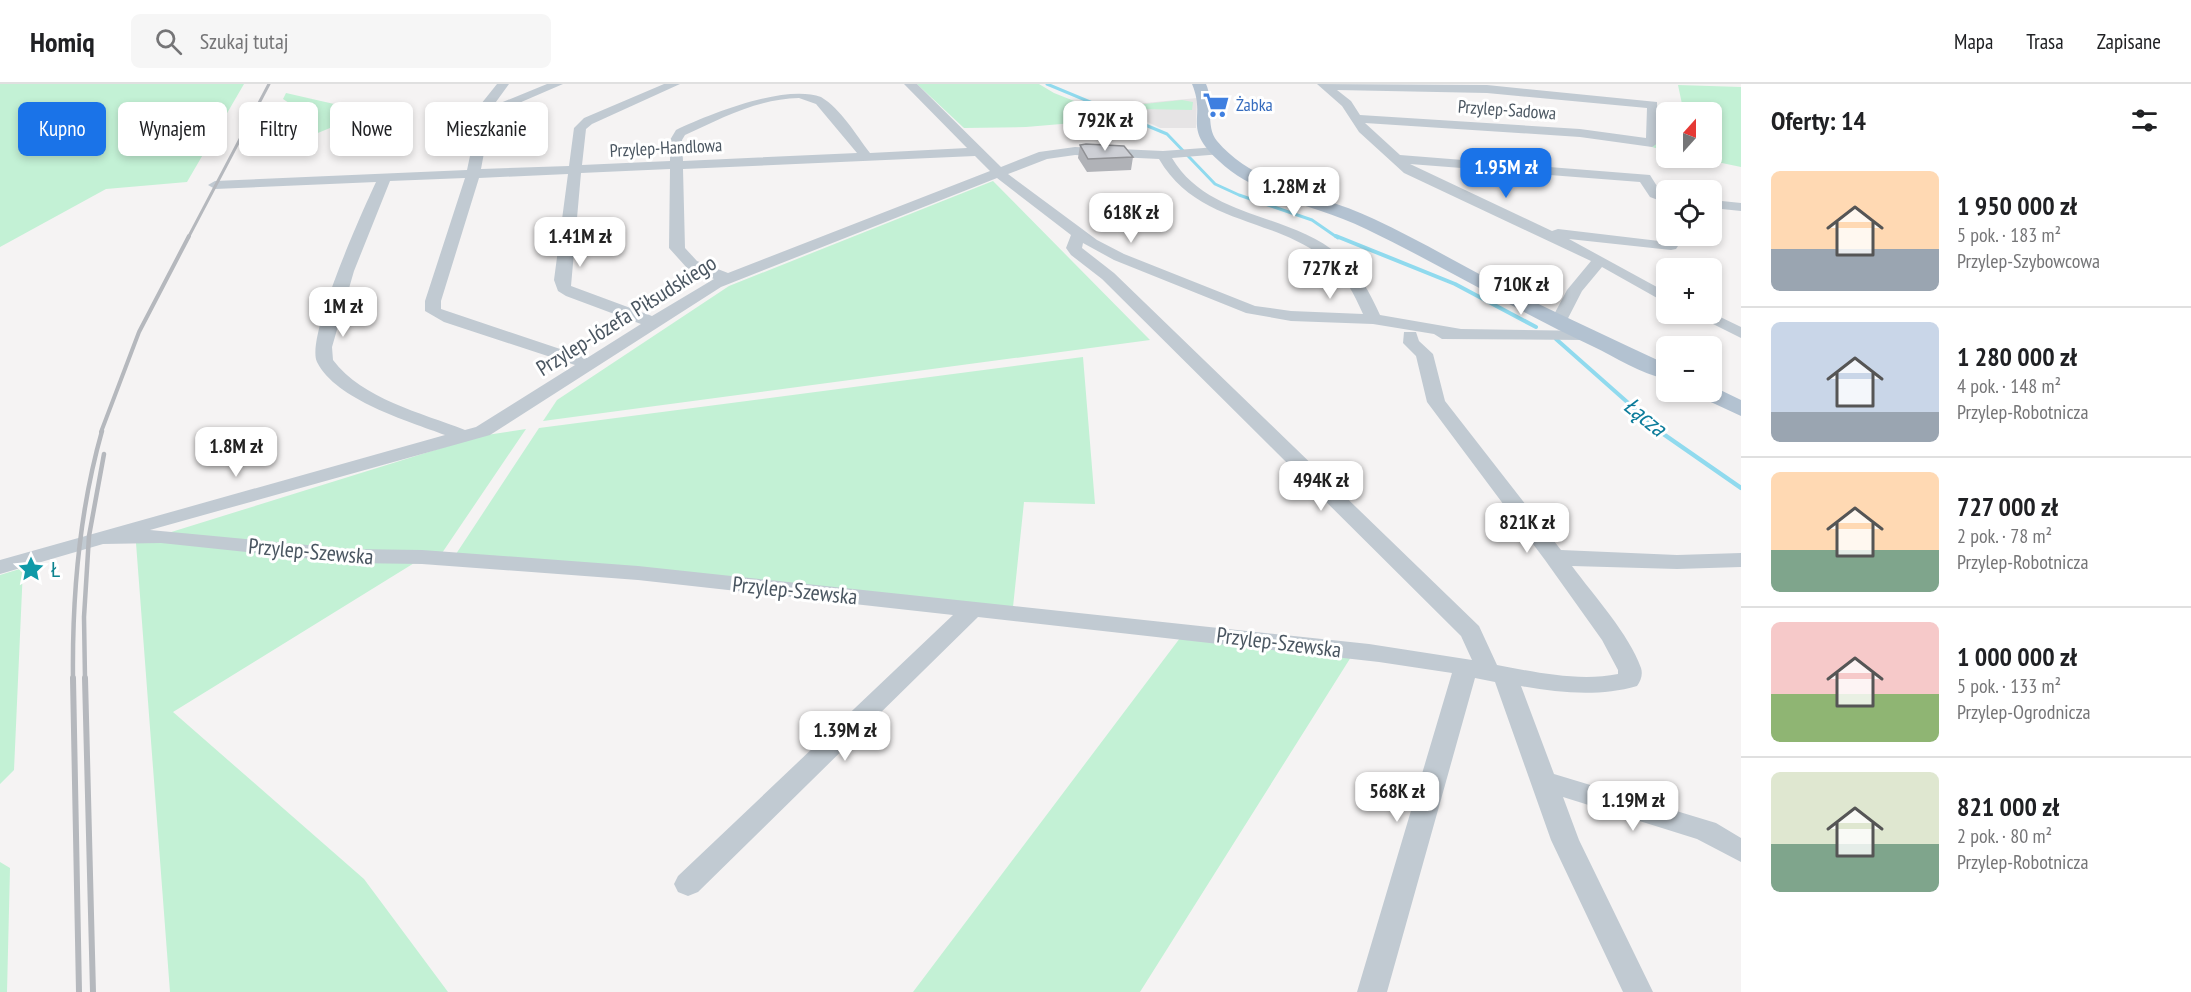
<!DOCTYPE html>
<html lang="pl">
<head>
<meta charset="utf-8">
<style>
	:root { --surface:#fff; --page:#f6f6f6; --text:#202124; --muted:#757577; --line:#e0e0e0; --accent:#1a73e8 }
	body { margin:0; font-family:"PT Sans Narrow",sans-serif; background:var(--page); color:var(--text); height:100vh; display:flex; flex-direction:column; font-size:22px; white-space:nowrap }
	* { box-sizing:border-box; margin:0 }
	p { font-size:20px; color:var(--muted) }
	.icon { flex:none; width:33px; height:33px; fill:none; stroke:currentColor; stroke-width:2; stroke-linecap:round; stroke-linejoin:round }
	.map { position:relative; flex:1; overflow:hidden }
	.drawer { display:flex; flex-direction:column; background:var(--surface); width:450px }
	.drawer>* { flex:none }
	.top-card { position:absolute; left:18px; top:18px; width:570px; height:54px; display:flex; gap:12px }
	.needle { width:39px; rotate:21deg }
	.tools { position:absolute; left:1656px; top:18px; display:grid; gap:12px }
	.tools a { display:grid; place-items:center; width:66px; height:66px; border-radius:9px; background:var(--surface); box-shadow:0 3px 9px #0003; font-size:30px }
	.price { position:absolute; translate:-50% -51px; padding:0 14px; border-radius:12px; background:#fff; color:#222; font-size:20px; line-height:39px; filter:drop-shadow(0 2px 3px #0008) }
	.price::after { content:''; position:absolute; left:50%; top:36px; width:18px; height:14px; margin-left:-9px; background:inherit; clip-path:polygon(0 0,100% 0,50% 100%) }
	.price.active { background:var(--accent); color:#fff }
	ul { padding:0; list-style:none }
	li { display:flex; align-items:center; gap:18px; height:150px; padding:0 30px }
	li+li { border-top:2px solid var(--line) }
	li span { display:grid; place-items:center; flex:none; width:168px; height:120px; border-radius:9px; color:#555 }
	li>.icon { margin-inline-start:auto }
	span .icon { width:72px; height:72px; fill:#fffc; stroke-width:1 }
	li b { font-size:26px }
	h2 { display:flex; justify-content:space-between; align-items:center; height:72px; padding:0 30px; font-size:26px }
	.chip { padding:0 21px; border-radius:9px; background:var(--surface); box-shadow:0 3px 9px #0003; font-size:21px; line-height:54px }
	.chip.active { background:var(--accent); color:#fff }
	header { display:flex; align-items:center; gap:36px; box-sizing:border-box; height:84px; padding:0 30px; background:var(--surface); border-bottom:2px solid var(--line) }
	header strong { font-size:28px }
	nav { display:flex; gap:33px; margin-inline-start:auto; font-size:21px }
	.search { width:420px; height:54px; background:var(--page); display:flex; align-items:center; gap:15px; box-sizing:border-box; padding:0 21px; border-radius:9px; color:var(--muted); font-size:22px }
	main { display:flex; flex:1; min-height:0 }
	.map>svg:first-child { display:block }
	.education { fill:#e6e4e5 }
	.green { fill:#c3f1d5 }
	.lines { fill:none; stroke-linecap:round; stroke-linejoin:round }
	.stream-far2 { stroke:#90daee; stroke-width:3 }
	.stream-far1 { stroke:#90daee; stroke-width:4 }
	.stream { stroke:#90daee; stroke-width:4.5 }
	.minor { fill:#c1cad2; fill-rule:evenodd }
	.major { fill:#b3c2d1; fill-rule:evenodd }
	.rail-far3 { stroke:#b5b8bd; stroke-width:3 }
	.rail-far2 { stroke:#b5b8bd; stroke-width:4 }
	.rail-far1 { stroke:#b5b8bd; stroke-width:4.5 }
	.rail { stroke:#b5b8bd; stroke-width:6 }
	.wall { fill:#b0b2b7 }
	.building { fill:#cdcfd5; stroke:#909195; stroke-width:1.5 }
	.labels { text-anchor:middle; stroke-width:6; stroke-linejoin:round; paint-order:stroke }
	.far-shop-label { font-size:18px; fill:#366cbe; stroke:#fff; text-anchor:start }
	.far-street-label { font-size:18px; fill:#4a5661; stroke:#fff }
	.street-label { font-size:22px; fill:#4a5661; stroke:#fff }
	.culture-label { font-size:22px; fill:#0d838f; stroke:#fff; text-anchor:start }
	.water-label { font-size:24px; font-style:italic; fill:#0c7c9b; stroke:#fff }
</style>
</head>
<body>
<header>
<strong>Homiq</strong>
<div class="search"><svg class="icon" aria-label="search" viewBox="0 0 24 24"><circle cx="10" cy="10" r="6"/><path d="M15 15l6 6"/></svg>Szukaj tutaj</div>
<nav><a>Mapa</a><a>Trasa</a><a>Zapisane</a></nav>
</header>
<main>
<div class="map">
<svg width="1741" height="908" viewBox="0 0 1741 908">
	<rect width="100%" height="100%" fill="#f5f3f3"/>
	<path class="education" d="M1197 14 1196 44H1160L1114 22Z"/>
	<path class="green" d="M0 0H244L187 98 106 105 0 163Z
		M917 0H1039L1054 9 1120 35 1026 43 964 44Z
		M1678 1 1741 3V83L1698 74H1712V28H1666V67L1652 63 1659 20H1682Z
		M286 9 369 28 291 60 271 56 289 19 283 15Z
		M1182 16 1193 18 1192 26 1142 25 1135 21Z
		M993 97 1150 256 543 337 557 316 729 202Z
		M1083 273 1095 420 1024 418 1013 523 456 470 539 344Z
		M526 345 442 469 432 468 173 628 364 795 448 908H170L136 459 480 352Z
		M23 484 14 686 0 700V491Z
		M1180 554 1351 573 1140 908H913Z
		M0 778 10 784 7 908H0Z"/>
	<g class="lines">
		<path class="stream-far2" d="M1047 0 1167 50 1215 100 1239 111 1312 136 1338 154"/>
		<path class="stream-far1" d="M1336 152 1455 200 1536 243
			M1556 255 1661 348"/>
		<path class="stream" d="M1659 347 1741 404"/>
		<path class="minor" d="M497 0H509L493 22 547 0H563L491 31 481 85 569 82 574 44 584 34 664 0H680L592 40 586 45 582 81 670 77V56L676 46C710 30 784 0 821 13 841 25 856 51 870 69L967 64 904 0H917L1001 83 1039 68 1075 63 1163 67 1217 63 1222 64V70L1172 74C1208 135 1288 128 1339 171 1358 186 1370 209 1380 231L1461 245 1591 247 1593 251 1585 256 1442 255 1434 250 1373 240 1291 237 1246 229 1114 176 1083 159 1082 164 1114 189 1479 542 1497 581C1535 588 1579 598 1618 590V586L1602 556 1545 476 1427 318 1416 272 1403 259 1404 248H1416L1419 257 1433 270 1445 317 1561 466 1677 471 1741 469V483L1677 485 1572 482C1594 512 1629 550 1641 584 1643 590 1641 597 1637 602 1599 613 1560 609 1521 602L1554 690 1716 739 1741 754V778L1697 755 1563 713 1579 756 1653 908H1623L1551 756 1495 598 1475 594 1387 908H1357L1452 589 1379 578 978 533 698 808 688 812 678 808 674 800 678 792 953 531 638 496 422 480 350 479 161 459 103 460 0 490V476L445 351C408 337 336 316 317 278 305 254 363 126 376 98L215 105 208 101 215 97 467 86 481 20ZM799 14 816 20 857 69 683 77 682 56 685 51C722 34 757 15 799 14ZM1075 71 1159 75C1198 142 1274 132 1328 177 1344 190 1354 210 1363 230L1291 227 1255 222 1124 170 1097 156 1008 90 1047 75ZM975 72 990 87 728 189 697 177 685 164 683 85ZM670 85 669 164 687 184 714 195 652 232 571 202 581 89ZM568 90 554 196 558 207 566 212 641 240 587 274 441 225V217L479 94ZM465 94 425 217V227L444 238 575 281 476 343 465 346C422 329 362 315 333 276L332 263 354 187 390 97ZM997 94 1071 151 1066 164 1071 171 1102 195 1461 552 1472 576 1369 560 638 482 422 466 350 465 150 446 490 351 721 203Z
			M1317 0 1487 1 1657 18 1658 59 1652 63 1580 53 1365 39 1400 71 1650 91 1660 107 1666 110V119L1650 113 1640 98 1410 80 1552 147 1558 145 1676 159 1678 162 1676 165 1671 166 1569 155 1666 208V219L1602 183 1582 207 1564 242H1552L1550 238 1567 206 1591 177 1404 89 1359 48 1342 22ZM1337 6 1487 9 1647 24 1646 54 1580 45 1360 31 1351 17Z
			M1712 116 1741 119V127L1712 124Z
			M1712 229 1741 243V254L1693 230Z"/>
		<path class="major" d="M1192 0H1206C1214 17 1205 42 1217 57 1256 103 1322 110 1374 135 1415 154 1454 177 1494 198 1551 227 1609 253 1666 280V295C1641 290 1615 273 1592 262 1515 226 1443 182 1366 145 1319 122 1258 114 1219 77 1181 42 1207 36 1192 0Z
			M1712 302 1741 316V332L1700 313 1696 308H1712Z"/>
		<path class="rail-far3" d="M188 154 269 0"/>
		<path class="rail-far2" d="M101 348 139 248 189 152"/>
		<path class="rail-far1" d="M73 595C72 511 79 428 102 347
			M85 595 84 533 89 452 104 370"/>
		<path class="rail" d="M73 594 79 908
			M85 594 93 908"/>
	</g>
	<path class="wall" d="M1080 61 1133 73 1131 86 1087 88 1078 74Z"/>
	<path class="building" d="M1086 60 1124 62 1133 73 1088 75 1080 61Z"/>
	<defs>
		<g id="supermarket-bare" transform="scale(2.07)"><path d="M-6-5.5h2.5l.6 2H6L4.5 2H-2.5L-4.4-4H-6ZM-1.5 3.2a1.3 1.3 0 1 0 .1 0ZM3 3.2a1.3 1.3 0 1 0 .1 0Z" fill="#3f7fe0" stroke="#fff" stroke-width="2.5" paint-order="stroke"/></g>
		<g id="sight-bare" transform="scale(2.07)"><path d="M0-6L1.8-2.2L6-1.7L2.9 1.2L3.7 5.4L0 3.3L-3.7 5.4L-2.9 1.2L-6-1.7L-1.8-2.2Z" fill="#0f9aa8" stroke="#fff" stroke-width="2.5" paint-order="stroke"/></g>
	</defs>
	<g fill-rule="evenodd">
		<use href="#supermarket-bare" x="1216" y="21"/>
		<use href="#sight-bare" x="31" y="485"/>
	</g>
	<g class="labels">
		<g class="far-shop-label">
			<text x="1236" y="27">Żabka</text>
		</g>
		<g class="far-street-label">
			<text transform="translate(1507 26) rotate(4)" y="6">Przylep-Sadowa</text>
			<text transform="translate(666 64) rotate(-3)" y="6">Przylep-Handlowa</text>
		</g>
		<g class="street-label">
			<text transform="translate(626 231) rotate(-32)" y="8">Przylep-Józefa Piłsudskiego</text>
			<text transform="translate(311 467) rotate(5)" y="8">Przylep-Szewska</text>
			<text transform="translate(795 506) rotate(6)" y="8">Przylep-Szewska</text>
			<text transform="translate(1279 558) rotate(7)" y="8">Przylep-Szewska</text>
		</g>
		<g class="culture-label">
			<text x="51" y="493">Ł</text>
		</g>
		<g class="water-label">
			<text transform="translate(1645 333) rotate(39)" y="8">Łącza</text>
		</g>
	</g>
</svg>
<div class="tools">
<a><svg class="needle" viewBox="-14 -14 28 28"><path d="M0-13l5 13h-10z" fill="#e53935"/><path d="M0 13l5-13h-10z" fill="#757577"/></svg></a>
<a><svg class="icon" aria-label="locate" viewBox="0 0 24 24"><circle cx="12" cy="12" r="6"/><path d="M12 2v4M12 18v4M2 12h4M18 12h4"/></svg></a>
<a>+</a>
<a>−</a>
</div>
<b class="price" style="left:1105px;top:68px">792K zł</b>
<b class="price active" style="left:1506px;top:115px">1.95M zł</b>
<b class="price" style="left:1294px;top:134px">1.28M zł</b>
<b class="price" style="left:1131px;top:160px">618K zł</b>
<b class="price" style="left:580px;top:184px">1.41M zł</b>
<b class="price" style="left:1330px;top:216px">727K zł</b>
<b class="price" style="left:1521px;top:232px">710K zł</b>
<b class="price" style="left:343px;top:254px">1M zł</b>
<b class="price" style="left:236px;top:394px">1.8M zł</b>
<b class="price" style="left:1321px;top:428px">494K zł</b>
<b class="price" style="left:1527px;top:470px">821K zł</b>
<b class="price" style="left:845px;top:678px">1.39M zł</b>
<b class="price" style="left:1397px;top:739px">568K zł</b>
<b class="price" style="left:1633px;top:748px">1.19M zł</b>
<div class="top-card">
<a class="chip active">Kupno</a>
<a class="chip">Wynajem</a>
<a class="chip">Filtry</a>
<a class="chip">Nowe</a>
<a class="chip">Mieszkanie</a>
</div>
</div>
<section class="drawer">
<h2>Oferty: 14<svg class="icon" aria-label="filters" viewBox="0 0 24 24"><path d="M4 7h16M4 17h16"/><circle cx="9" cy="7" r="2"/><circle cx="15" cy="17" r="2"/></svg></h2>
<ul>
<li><span style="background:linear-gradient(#ffd9b3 65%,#9aa5b1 0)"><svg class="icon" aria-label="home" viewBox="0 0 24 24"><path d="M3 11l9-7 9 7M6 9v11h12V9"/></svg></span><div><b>1 950 000 zł</b><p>5 pok. · 183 m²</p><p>Przylep-Szybowcowa</p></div></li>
<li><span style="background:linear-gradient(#c9d6e8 75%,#9aa5b1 0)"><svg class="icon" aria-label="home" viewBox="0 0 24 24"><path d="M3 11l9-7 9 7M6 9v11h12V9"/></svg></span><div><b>1 280 000 zł</b><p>4 pok. · 148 m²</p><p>Przylep-Robotnicza</p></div></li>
<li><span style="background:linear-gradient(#ffd9b3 65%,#7fa58c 0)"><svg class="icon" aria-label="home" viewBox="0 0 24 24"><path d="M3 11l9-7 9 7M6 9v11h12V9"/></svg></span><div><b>727 000 zł</b><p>2 pok. · 78 m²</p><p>Przylep-Robotnicza</p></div></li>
<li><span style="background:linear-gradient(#f6c9c9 60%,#8fb573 0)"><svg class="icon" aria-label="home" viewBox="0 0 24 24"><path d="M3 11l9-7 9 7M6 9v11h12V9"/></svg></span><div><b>1 000 000 zł</b><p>5 pok. · 133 m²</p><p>Przylep-Ogrodnicza</p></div></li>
<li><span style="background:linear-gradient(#dfe7d0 60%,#7fa58c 0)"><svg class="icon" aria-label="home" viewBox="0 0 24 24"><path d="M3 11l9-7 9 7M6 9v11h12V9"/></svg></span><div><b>821 000 zł</b><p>2 pok. · 80 m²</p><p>Przylep-Robotnicza</p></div></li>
</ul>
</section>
</main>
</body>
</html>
